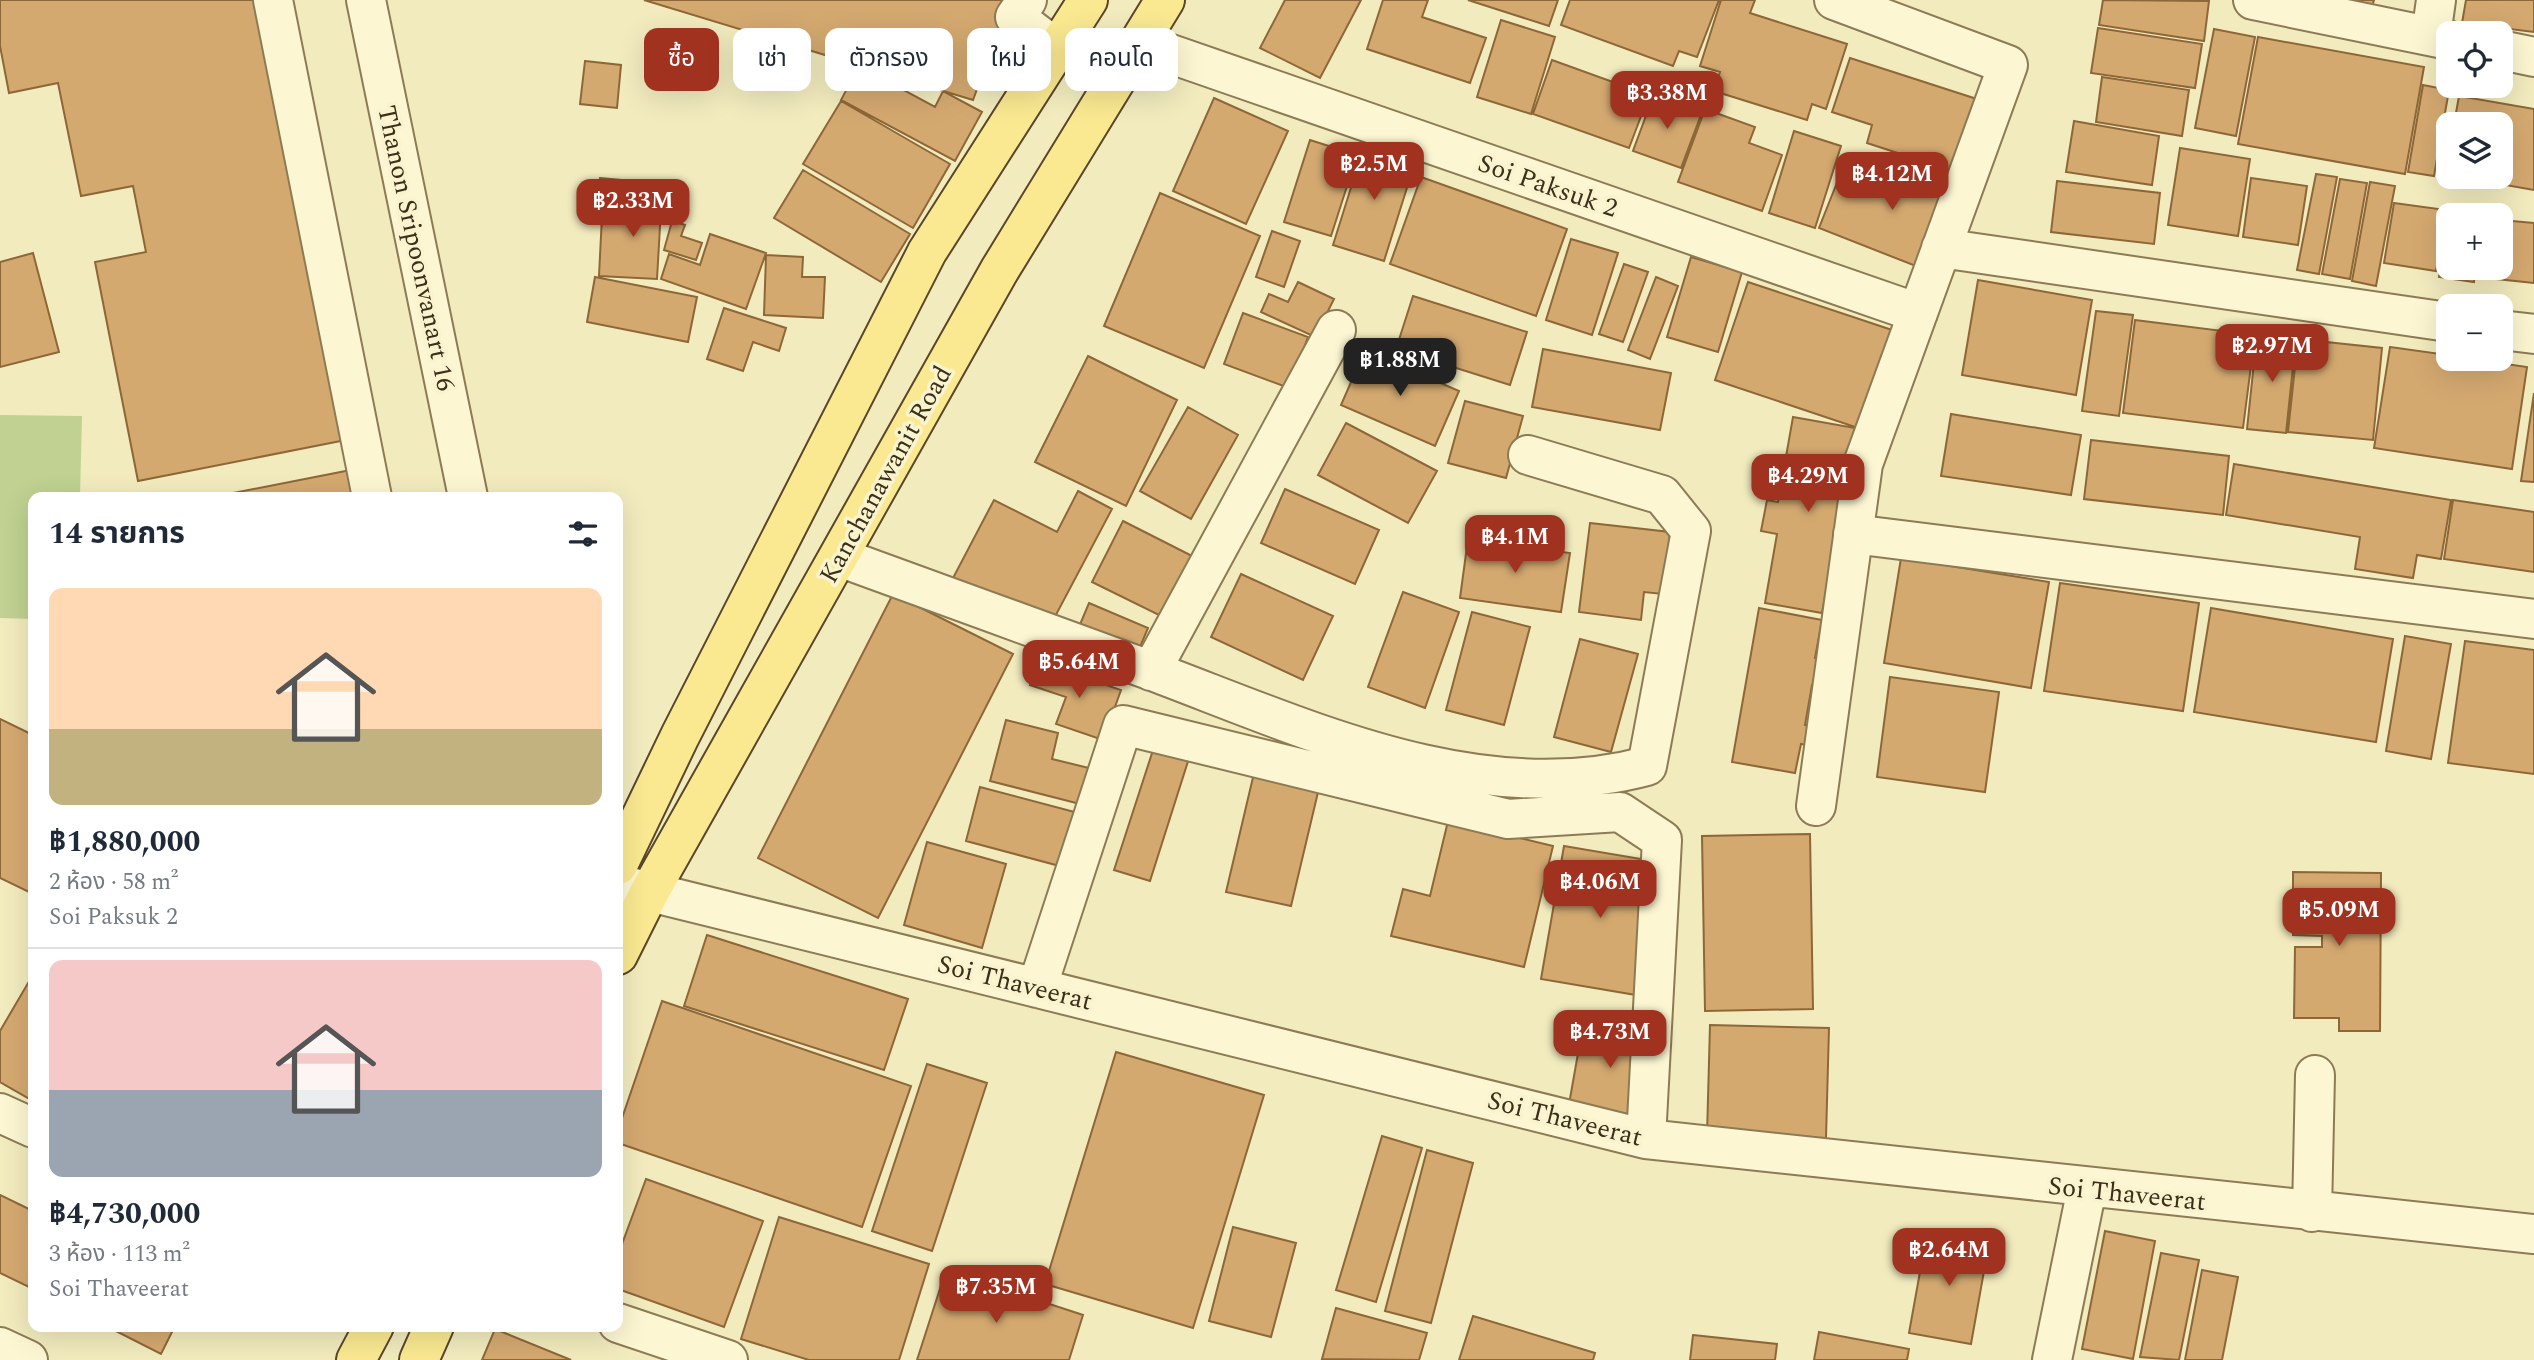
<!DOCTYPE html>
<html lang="th">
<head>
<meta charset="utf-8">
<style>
	:root { --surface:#fff; --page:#f6f6f7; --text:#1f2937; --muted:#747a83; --line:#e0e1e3; --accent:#a1321f }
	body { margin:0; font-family:Spectral,"Noto Sans Thai",serif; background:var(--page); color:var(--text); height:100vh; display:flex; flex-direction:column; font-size:26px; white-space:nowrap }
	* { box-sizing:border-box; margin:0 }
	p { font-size:23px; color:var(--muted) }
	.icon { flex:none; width:38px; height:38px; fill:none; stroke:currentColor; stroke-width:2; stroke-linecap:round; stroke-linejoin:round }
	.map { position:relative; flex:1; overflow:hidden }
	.panel { position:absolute; left:28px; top:492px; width:595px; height:840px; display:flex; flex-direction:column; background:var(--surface); border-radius:14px; box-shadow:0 7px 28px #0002 }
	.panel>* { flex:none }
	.guide { position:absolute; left:644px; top:28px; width:665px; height:63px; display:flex; gap:14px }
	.controls { position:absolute; left:2436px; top:21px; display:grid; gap:14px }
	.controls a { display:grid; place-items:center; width:77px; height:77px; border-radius:14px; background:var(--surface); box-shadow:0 7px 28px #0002; font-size:35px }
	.price { position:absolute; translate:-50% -60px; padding:0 16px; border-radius:14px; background:var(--accent); color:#fff; font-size:23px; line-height:46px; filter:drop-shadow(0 2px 4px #0008) }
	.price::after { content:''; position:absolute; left:50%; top:42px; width:21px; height:16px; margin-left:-10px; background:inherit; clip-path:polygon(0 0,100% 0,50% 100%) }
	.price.on { background:#222; color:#fff }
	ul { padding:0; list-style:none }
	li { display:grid; align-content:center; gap:14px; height:371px; padding:0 21px }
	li+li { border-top:2px solid var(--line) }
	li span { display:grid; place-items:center; height:217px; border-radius:14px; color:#555 }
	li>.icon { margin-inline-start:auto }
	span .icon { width:126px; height:126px; fill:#fffc; stroke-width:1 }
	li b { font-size:30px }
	h2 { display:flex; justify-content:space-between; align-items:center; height:84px; padding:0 21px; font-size:30px }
	.tag { padding:0 24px; border-radius:14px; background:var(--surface); box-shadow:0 7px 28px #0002; font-size:24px; line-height:63px }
	.tag.on { background:var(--accent); color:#fff }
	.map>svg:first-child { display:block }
	.green { fill:#c0d191 }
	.building { fill:#d4a970; stroke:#8e6738; stroke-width:2 }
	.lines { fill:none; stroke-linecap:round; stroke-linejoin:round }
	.minor-casing { stroke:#8c7b55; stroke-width:42 }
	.major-casing { stroke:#59472a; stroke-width:42 }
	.minor { stroke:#fcf6d2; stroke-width:38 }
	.major { stroke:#fae991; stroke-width:38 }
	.labels { text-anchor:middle; stroke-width:7; stroke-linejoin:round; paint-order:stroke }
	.street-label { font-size:26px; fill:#3a2f1b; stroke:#f9f3ce }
</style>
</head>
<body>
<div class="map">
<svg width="2534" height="1360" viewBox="0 0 2534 1360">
	<rect width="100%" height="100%" fill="#f2ebbe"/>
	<path class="green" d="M0 415 82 416 80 497H33V619L0 618Z"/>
	<path class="building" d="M0 0H263L351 439 138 481 95 262 146 252 133 186 81 196 58 83 9 93 0 46Z
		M644 0H1010L973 100Z
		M1285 0H1361L1320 78 1260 48Z
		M1383 0H1428L1422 17 1486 38 1470 83 1367 49Z
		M1468 0H1558L1549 26Z
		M1570 0H1719L1697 57 1679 51 1673 66 1561 25Z
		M1721 0H1755L1750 13 1847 44 1826 109 1812 104 1807 120 1714 91 1720 72 1700 66Z
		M2103 0 2209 1 2204 41 2099 25Z
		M2338 0H2374L2371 10Z
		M2466 0H2534V32L2462 23Z
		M1501 20 1555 37 1531 114 1477 97Z
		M2098 28 2202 44 2195 88 2091 73Z
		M2214 29 2255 37 2236 136 2195 128Z
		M2258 37 2424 67 2405 174 2238 144Z
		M1850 58 1986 102 1962 174 1867 143 1872 125 1832 112Z
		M1552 60 1649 95 1629 148 1533 114Z
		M585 61 621 65 617 108 580 104Z
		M859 66 935 107 943 91 982 112 955 161 841 100Z
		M2102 77 2189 90 2182 136 2096 122Z
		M2423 85 2449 90 2434 176 2408 172Z
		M1654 94 1702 112 1681 168 1633 151Z
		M2459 96 2534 109V190L2460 177H2501V124H2454Z
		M1214 98 1288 131 1246 224 1173 191Z
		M841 101 950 164 913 228 803 164Z
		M1705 109 1755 127 1749 143 1782 155 1762 211 1678 182Z
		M2074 121 2159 136 2152 185 2066 172Z
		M1794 131 1841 146 1815 228 1769 213Z
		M1310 140 1357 155 1331 236 1284 222Z
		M1365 143 1416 159 1384 261 1333 245Z
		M2180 148 2250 159 2238 236 2168 225Z
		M1846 160 1913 187 1922 165 1963 181 1926 270 1819 228Z
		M803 170 910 234 881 282 774 218Z
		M2316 174 2337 177 2319 274 2297 270Z
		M1421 177 1567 229 1536 316 1390 264Z
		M600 178 632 181 629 215 596 211Z
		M2251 178 2307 186 2298 245 2243 237Z
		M2340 179 2367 183 2350 279 2322 274Z
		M2057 181 2160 193 2154 244 2051 232Z
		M2370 182 2395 186 2376 286 2352 281Z
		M633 190 662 191 657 279 599 276 602 216 632 217Z
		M1160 193 1260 236 1204 368 1104 326Z
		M2394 203 2446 210 2436 271 2384 263Z
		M2447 210 2482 213 2448 215V268H2475L2474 282 2439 277Z
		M2501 220 2534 223V283L2478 277 2479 268H2501Z
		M672 221 685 225 681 236 702 243 696 260 664 250Z
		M1272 231 1300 241 1284 287 1256 277Z
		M710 234 766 253 746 309 661 279 669 254 700 265Z
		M1571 239 1618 253 1592 335 1546 320Z
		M33 253 59 352 0 367V262Z
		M766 255 803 257 802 277H825L823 318 764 315Z
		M1691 257 1742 272 1718 352 1667 337Z
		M1624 264 1648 272 1623 342 1599 334Z
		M595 277 697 297 688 342 587 322Z
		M1656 277 1678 286 1650 359 1628 350Z
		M1978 280 2092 300 2076 395 1962 375Z
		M1298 282 1334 299 1315 337 1261 312 1269 294 1288 302Z
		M1748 282 1901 333 1867 431 1715 380Z
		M1413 296 1527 332 1510 385 1396 349Z
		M724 308 786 328 779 351 753 342 743 371 707 359Z
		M2096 311 2133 315 2119 416 2082 411Z
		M1243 313 1308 337 1289 388 1224 364Z
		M2135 320 2255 335 2243 428 2123 413Z
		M2257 334 2296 338 2286 433 2247 429Z
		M2298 339 2382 348 2373 440 2288 432Z
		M2390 347 2448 355V359H2472L2527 367 2512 469 2374 448Z
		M1543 349 1671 373 1660 430 1532 407Z
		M1365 350 1459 391 1435 446 1341 405Z
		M1088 356 1177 400 1126 506 1035 462Z
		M2534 393V482L2521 481Z
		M1465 401 1523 416 1506 478 1448 463Z
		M1188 407 1238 435 1191 519 1140 491Z
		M1951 414 2081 435 2071 495 1941 476Z
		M1793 417 1855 428 1822 613 1765 603 1777 534 1761 531 1767 500 1778 502Z
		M1346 423 1437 471 1408 523 1318 475Z
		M2091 440 2229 456 2223 515 2084 499Z
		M2234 464 2451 500 2441 559 2417 555 2413 578 2355 569 2360 537 2226 515Z
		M361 468 366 497H213Z
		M1285 489 1379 530 1355 584 1261 543Z
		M1078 491 1112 509 1049 628 953 578 994 500 1057 532Z
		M2453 500 2534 512V572L2444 559Z
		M1123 521 1200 560 1169 620 1092 582Z
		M1590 523 1670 532 1663 594 1644 592 1641 620 1579 612Z
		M1468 539 1570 553 1561 612 1460 598Z
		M1901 558 2049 582 2031 688 1884 663Z
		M1241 574 1333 616 1303 680 1211 637Z
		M2060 583 2199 603 2183 711 2044 691Z
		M1403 592 1459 612 1425 708 1368 687Z
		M893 594 1013 654 878 918 758 858Z
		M1089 603 1148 628 1135 659 1076 634Z
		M1759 608 1822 620 1815 658 1828 661 1824 687 1812 685 1805 725 1817 728 1813 746 1801 744 1795 773 1732 762Z
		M2211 608 2393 639 2376 742 2194 712Z
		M1472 612 1530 627 1504 725 1446 710Z
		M2405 636 2451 644 2431 759 2386 751Z
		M1580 639 1638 654 1611 752 1554 737Z
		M2465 641 2534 650V774L2448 763Z
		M1038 662 1121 690 1103 740 1056 724 1066 697 1030 685Z
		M1890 677 1999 692 1985 792 1877 777Z
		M0 719 33 735V894L0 878Z
		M1006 720 1058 733 1052 759 1093 769 1084 805 990 781Z
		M1155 744 1190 755 1150 881 1114 870Z
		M1254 773 1319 788 1291 906 1226 892Z
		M980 787 1082 814 1067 868 966 841Z
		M1448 821 1553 846 1524 967 1391 936 1403 889 1430 896Z
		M1810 834 1813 1009 1705 1011 1702 836Z
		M927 842 1006 864 982 948 904 925Z
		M1564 846 1659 862 1636 995 1541 979Z
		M2293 872 2381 873 2380 1031H2339V1018H2294L2295 947H2322V936L2293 935Z
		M707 935 908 999 884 1070 684 1006Z
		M31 978 33 980V1101L0 1082V1031Z
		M662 1001 911 1086 862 1227 618 1143V1130Z
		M1601 1016 1650 1024 1633 1121 1568 1110 1580 1042 1596 1045Z
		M1710 1025 1829 1028 1826 1138 1707 1135Z
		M1116 1052 1264 1095 1193 1328 1045 1284Z
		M927 1064 987 1083 932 1251 872 1231Z
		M1382 1136 1422 1148 1376 1302 1336 1290Z
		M1427 1150 1473 1163 1431 1323 1385 1311Z
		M646 1179 763 1221 724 1327 618 1289V1255Z
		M0 1195 33 1211V1289L0 1273Z
		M779 1217 929 1264 899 1360H809L741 1339Z
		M1233 1227 1296 1243 1271 1337 1209 1321Z
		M2105 1231 2155 1241 2133 1359 2082 1349Z
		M1927 1233 1989 1243 1971 1344 1909 1333Z
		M2161 1253 2199 1260 2179 1360 2140 1357Z
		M946 1270 1083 1315 1069 1360H917Z
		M2202 1270 2238 1277 2222 1360H2185Z
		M1336 1308 1427 1333 1419 1360 1322 1359Z
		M1473 1316 1595 1353 1593 1360H1459Z
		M106 1326H175L161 1354Z
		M495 1329 571 1360H482Z
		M1819 1332 1909 1349 1907 1360H1814Z
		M1693 1335 1777 1344 1775 1360H1690Z"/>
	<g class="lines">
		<g class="minor-casing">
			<path id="minor" d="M273 0 372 497
				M366 0 468 497
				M1027 0 1015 17 1057 49
				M2253 0 2448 40
				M2431 36 2436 0
				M1139 43 1918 313
				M2501 50 2534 57
				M1941 248 2448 322
				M2501 330 2534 334
				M1853 534 2534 619
				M839 557C943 595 1048 633 1152 671 1307 729 1479 811 1647 766L1691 531 1662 495 1528 455
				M1151 671 1336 330
				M1816 806 1863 464 2008 65 1834 0
				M618 884 1646 1139 2534 1234
				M1037 988 1123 725 1508 819 1620 812 1662 840 1646 1139
				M0 1113 33 1128
				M2312 1212 2315 1075
				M618 1323 728 1360
				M0 1347 28 1360
				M2052 1360 2087 1188"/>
		</g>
		<g class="major-casing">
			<path id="major" d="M618 865 680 736 927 252 1088 0
				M618 955 650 891 999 271 1165 0
				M356 1360 374 1326
				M419 1360 434 1326"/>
		</g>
		<use href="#minor" class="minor"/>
		<use href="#major" class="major"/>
	</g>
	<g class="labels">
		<g class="street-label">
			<text transform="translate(1548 185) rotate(19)" y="9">Soi Paksuk 2</text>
			<text transform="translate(417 248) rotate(78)" y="9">Thanon Sripoonvanart 16</text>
			<text transform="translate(885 474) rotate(-61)" y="9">Kanchanawanit Road</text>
			<text transform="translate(1015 982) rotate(14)" y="9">Soi Thaveerat</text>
			<text transform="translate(1565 1118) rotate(14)" y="9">Soi Thaveerat</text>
			<text transform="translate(2127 1193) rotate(6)" y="9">Soi Thaveerat</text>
		</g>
	</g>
</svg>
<div class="controls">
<a><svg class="icon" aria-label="locate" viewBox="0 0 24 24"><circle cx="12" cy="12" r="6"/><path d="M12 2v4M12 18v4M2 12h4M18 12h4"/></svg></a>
<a><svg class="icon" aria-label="layers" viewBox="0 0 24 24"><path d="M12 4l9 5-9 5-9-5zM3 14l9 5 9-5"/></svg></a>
<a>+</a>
<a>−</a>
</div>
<b class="price" style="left:1667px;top:131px">฿3.38M</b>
<b class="price" style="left:1374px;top:202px">฿2.5M</b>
<b class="price" style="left:1892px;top:212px">฿4.12M</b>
<b class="price" style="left:633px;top:239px">฿2.33M</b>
<b class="price" style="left:2272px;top:384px">฿2.97M</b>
<b class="price on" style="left:1400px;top:398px">฿1.88M</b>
<b class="price" style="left:1808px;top:514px">฿4.29M</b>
<b class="price" style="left:1515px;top:575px">฿4.1M</b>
<b class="price" style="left:1079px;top:700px">฿5.64M</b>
<b class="price" style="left:1600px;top:920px">฿4.06M</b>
<b class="price" style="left:2339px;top:948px">฿5.09M</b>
<b class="price" style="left:1610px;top:1070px">฿4.73M</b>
<b class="price" style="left:1949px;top:1288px">฿2.64M</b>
<b class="price" style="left:996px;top:1325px">฿7.35M</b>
<div class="guide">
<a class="tag on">ซื้อ</a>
<a class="tag">เช่า</a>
<a class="tag">ตัวกรอง</a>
<a class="tag">ใหม่</a>
<a class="tag">คอนโด</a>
</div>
<section class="panel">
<h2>14 รายการ<svg class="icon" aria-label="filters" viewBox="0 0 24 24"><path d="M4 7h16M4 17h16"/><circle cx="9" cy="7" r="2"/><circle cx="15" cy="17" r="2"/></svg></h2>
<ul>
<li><span style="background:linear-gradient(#ffd9b3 65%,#c2b280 0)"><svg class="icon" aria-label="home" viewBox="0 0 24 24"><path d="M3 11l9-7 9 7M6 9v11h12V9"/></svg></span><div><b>฿1,880,000</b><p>2 ห้อง · 58 m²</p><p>Soi Paksuk 2</p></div></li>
<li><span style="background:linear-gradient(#f6c9c9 60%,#9aa5b1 0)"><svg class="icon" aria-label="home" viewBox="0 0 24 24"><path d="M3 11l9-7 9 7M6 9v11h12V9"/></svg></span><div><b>฿4,730,000</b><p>3 ห้อง · 113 m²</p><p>Soi Thaveerat</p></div></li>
</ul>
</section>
</div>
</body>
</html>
